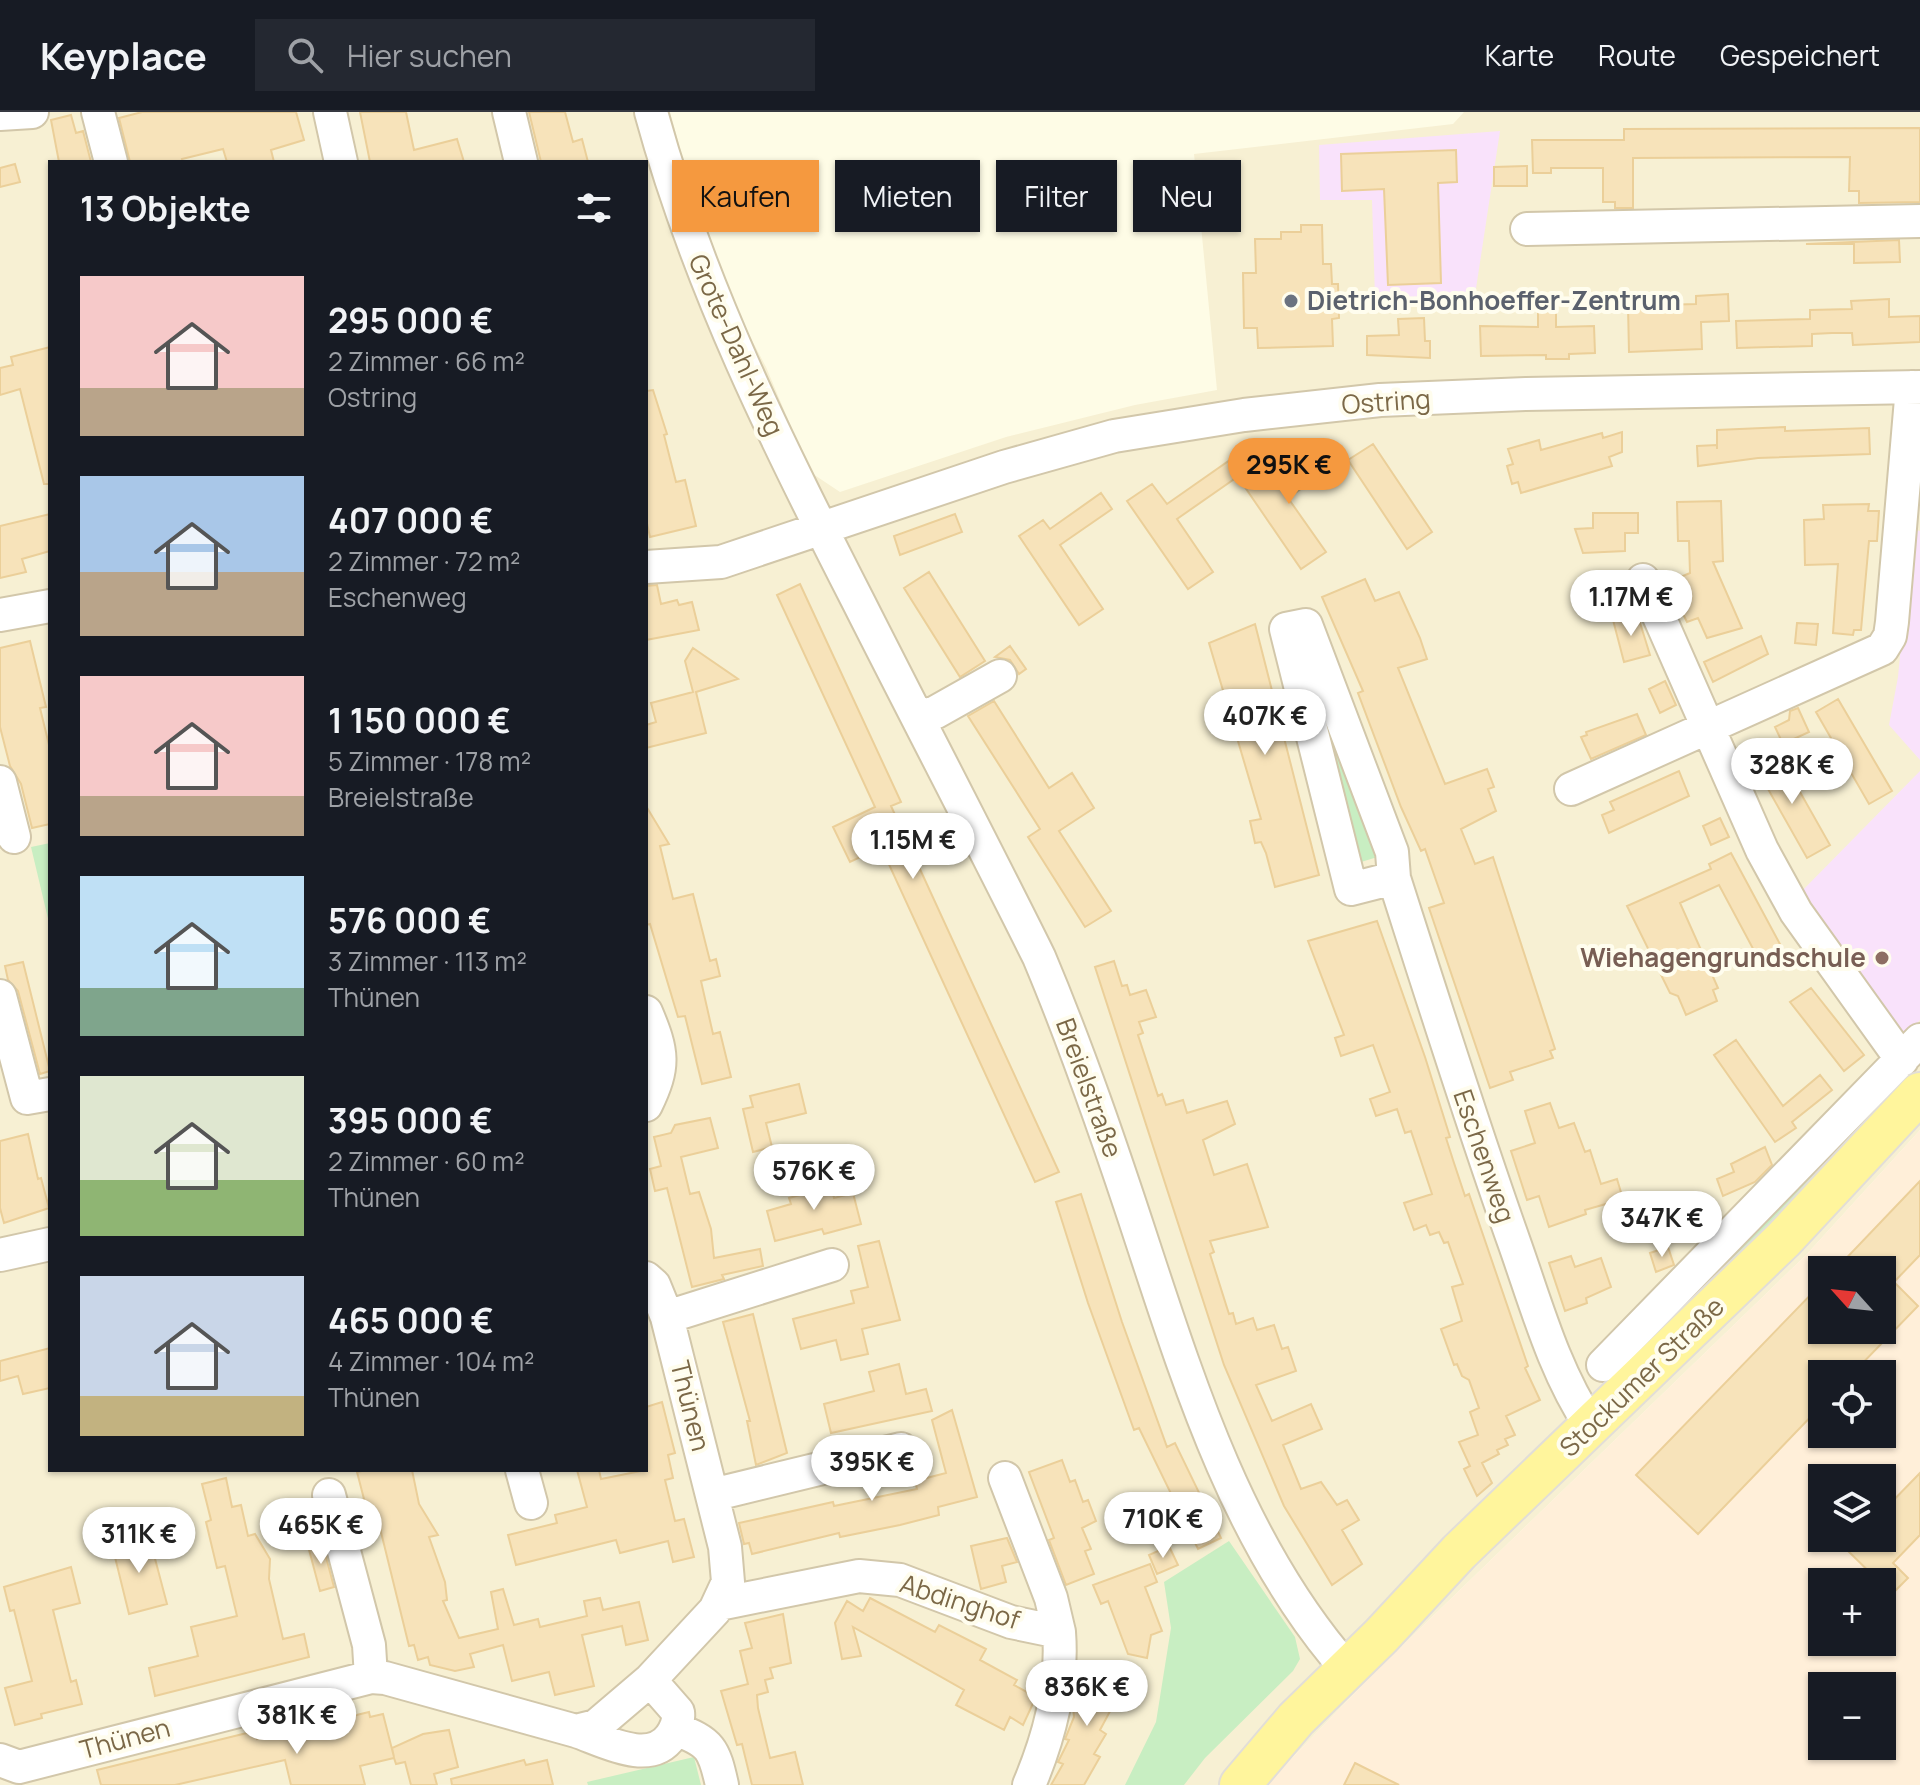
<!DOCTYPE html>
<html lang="de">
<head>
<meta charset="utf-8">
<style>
	:root { --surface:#171b24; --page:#242831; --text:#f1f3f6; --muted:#9ea1a6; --line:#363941; --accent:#f5993f }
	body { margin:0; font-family:Manrope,sans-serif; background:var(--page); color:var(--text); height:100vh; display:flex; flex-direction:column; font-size:30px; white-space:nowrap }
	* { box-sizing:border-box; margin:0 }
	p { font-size:26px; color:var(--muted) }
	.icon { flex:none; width:44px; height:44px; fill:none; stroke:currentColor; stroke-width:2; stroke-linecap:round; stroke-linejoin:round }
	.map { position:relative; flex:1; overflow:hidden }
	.panel { position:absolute; left:48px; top:48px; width:600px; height:1312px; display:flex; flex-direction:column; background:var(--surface); border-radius:0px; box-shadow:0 2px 6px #0004 }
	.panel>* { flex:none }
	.hud { position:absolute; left:672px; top:48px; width:760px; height:72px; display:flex; gap:16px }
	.needle { width:52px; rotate:297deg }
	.tools { position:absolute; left:1808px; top:1144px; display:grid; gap:16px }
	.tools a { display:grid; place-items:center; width:88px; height:88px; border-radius:0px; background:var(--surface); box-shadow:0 2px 6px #0004; font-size:40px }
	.price { position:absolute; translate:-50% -68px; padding:0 18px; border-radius:28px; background:#fff; color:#222; font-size:26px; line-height:52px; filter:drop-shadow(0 2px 4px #0008) }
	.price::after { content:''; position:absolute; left:50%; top:48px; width:24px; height:18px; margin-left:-12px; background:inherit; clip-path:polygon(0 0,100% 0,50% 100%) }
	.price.active { background:var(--accent); color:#111 }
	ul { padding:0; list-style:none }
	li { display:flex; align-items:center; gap:24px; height:200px; padding:0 32px }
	li span { display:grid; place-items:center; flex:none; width:224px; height:160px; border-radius:0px; color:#555 }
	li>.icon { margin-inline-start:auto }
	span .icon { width:96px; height:96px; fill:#fffc; stroke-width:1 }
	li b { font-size:34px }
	h2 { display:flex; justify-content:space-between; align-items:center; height:96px; padding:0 32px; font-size:34px }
	.tag { padding:0 28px; border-radius:0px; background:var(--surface); box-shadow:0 2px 6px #0004; font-size:28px; line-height:72px }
	.tag.active { background:var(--accent); color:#111 }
	header { display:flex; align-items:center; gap:48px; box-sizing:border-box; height:112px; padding:0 40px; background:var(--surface); border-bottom:2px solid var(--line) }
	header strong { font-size:38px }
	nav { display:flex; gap:44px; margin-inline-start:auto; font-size:28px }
	.search { width:560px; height:72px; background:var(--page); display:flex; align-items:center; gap:20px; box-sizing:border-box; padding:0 28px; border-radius:0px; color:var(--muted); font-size:30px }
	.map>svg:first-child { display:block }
	.residential { fill:#f7f0d3; fill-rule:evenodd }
	.commercial { fill:#ffefd9; fill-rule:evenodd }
	.education { fill:#f9e2fb }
	.green { fill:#c8eec2 }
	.building { fill:#f7e3ba; stroke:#ebcf99; stroke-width:2 }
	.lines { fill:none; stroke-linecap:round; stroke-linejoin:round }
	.minor-casing { stroke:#d2c7aa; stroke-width:36 }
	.major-casing { stroke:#e2ded7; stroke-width:44 }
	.minor { stroke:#fff; stroke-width:32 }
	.major { stroke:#fff59c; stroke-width:40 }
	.worship-dot { fill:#6b7280; stroke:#fffdee; stroke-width:3 }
	.education-dot { fill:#8d6e63; stroke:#fffdee; stroke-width:3 }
	.labels { text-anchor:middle; stroke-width:8; stroke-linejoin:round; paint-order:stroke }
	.worship-label { font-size:26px; font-weight:bold; fill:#5b616d; stroke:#fffdee; text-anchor:start }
	.street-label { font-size:26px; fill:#7b6847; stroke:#fffdee }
	.education-label { font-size:26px; font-weight:bold; fill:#785e54; stroke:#fffdee; text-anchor:end }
</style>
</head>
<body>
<header>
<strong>Keyplace</strong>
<div class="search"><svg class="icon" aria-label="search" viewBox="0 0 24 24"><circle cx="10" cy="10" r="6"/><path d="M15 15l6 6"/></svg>Hier suchen</div>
<nav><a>Karte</a><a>Route</a><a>Gespeichert</a></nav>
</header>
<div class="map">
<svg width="1920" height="1673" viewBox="0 0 1920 1673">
	<rect width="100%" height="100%" fill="#fefce6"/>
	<path class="residential" d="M0 0H670L701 113 734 194 766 255 810 360 840 380 1006 325 1135 293 1217 278 1194 42 1453 12 1464 0H1920V1018L1807 1142 1372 1563 1266 1673H0ZM50 50H646V1358H50Z"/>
	<path class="commercial" d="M1920 1018V1673H1266L1372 1563 1807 1142ZM1822 1158H1882V1218H1822ZM1822 1262H1882V1322H1822ZM1822 1366H1882V1426H1822ZM1822 1470H1882V1530H1822ZM1822 1574H1882V1634H1822Z"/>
	<path class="education" d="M1500 19 1475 183 1375 186 1372 88H1320L1319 33Z
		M1912 417 1920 419V648L1889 613 1898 565Z
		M1920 659V908L1904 925 1797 784Z"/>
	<path class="green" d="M1317 580 1384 743 1348 754Z
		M50 731V815L31 735Z
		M1815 1061 1817 1063 1795 1096 1597 1285 1593 1283Z
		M1229 1429 1295 1525 1300 1547 1293 1559 1205 1646 1184 1673H1125L1156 1610 1171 1516 1164 1470Z
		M694 1645 701 1673H588L587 1670Z"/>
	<path class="building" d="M142 0H296L304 28 271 38 274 50H227L223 37 182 47 183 50H130L119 6Z
		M360 0H406L414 38 457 27 464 50H370Z
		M529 0H565L573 30 582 27 588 50H541Z
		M71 3 76 21 83 19 91 50H59L51 8Z
		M1920 16V90L1859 91V79H1849L1850 45 1633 46V96H1615V90H1603V56H1551V61H1533L1532 28H1624V17Z
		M1456 38 1457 70 1438 71 1441 171 1388 173 1384 77 1342 79 1341 42Z
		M15 52 20 70 0 75V56Z
		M1527 54V74H1494V55Z
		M1301 113H1322L1323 152H1331L1332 172H1338L1339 206 1332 207 1333 234 1258 236 1257 216H1244L1243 161H1256L1255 127H1281V120H1301Z
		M1899 128 1900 150 1854 151V132H1806Z
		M1728 182 1729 209 1701 210 1702 237 1629 240 1628 194 1696 192V184Z
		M1889 187V205L1920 204V230L1853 233 1852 221H1832L1812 222V234L1737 236 1736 209 1810 207V198L1852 197 1851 189Z
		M1538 200H1556V215L1594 214 1595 241 1569 242V247H1546V243L1481 244 1480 214 1538 215Z
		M1424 206 1425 229H1430V246L1367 243V224L1399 223 1398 207Z
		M50 235V372H44L20 277 0 283V256L13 253 11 245Z
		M653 278 667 322 664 323 676 370 685 368 696 414 650 425 646 407V279Z
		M1785 315V319L1869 316 1870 342 1758 346 1698 354 1697 334 1717 333V337V318Z
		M1622 320V340L1609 345 1612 354 1521 381 1518 370 1512 372 1507 354 1513 352 1508 337 1539 328 1541 338 1602 321 1603 326Z
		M1373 332 1432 420 1407 437 1348 348Z
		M1324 338 1335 353 1288 386 1326 440 1301 457 1240 368 1265 351 1278 370Z
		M1230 348 1240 363 1177 407 1213 460 1188 477 1127 389 1152 372 1167 392Z
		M1101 381 1112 397 1060 433 1103 497 1079 513 1019 424 1043 408 1050 417Z
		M1721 389 1723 449 1713 450 1742 516 1707 526 1698 506 1687 510 1672 480 1682 476 1678 466 1690 461 1689 429H1678L1677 390Z
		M1869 392 1868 399H1879L1877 429H1869L1861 518H1854L1853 523 1833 521 1838 452 1805 453 1804 408 1824 407 1823 393Z
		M1593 401H1638V421H1625V439L1583 441 1575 417 1593 416Z
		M50 402V439L22 447 26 460 0 466V414Z
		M955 402 962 420 900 443 894 424Z
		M929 460 985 549 960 565 904 476Z
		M1365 467 1375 489 1399 480 1420 526 1427 547 1398 556 1445 672 1487 657 1494 675 1488 677 1496 699 1461 717 1475 752 1493 745 1555 937 1550 939 1553 946 1510 960 1513 968 1490 976 1429 796 1444 791 1425 737 1421 739 1401 695 1358 581 1363 579 1322 485Z
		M800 472 901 690 891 694 1059 1060 1035 1070 881 735 850 750 833 715 875 695 777 483Z
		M657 473 661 492 677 488 679 493 692 490 699 518 646 528V474Z
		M1637 501 1650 543 1624 550 1613 508Z
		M1797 511 1818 512 1816 533 1795 531Z
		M1255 512 1319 763 1275 775 1266 741 1261 730 1255 731 1250 709 1261 707 1209 531Z
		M1761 524 1768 542 1713 570 1704 550Z
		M30 529 46 595 40 596 50 637V712L32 716 21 672 10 654 0 615V536Z
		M1010 534 1026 557 1019 562 1010 548 995 545Z
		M693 536 738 567 696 580 706 621 646 636V613L656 610 651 591 693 580 685 549Z
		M1665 569 1676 593 1660 601 1649 577Z
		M1838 587 1892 679 1869 692 1816 600Z
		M994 589 1049 676 1072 661 1094 696 1059 719 1111 799 1085 815 1028 725 1040 717 968 604Z
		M1798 596 1809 620 1783 632 1775 615 1789 608 1790 599Z
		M1637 602 1646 623 1591 647 1581 625 1587 623 1586 620Z
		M1778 641 1830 733 1807 746 1755 654Z
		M1679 659 1689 684 1609 721 1602 703 1614 698 1610 690Z
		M646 694 669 732 660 734 673 787 693 782 710 849 716 847 720 864 701 869 713 922 720 920 731 965 702 972 685 904 678 905 650 812 646 813Z
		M1720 706 1729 725 1711 733 1703 714Z
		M1731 741 1781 834 1758 846 1719 773 1680 791 1718 876 1713 878 1717 889 1686 903 1678 884 1670 881 1627 794 1711 757 1709 752Z
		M1377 809 1425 945 1450 1025 1446 1026 1454 1051 1465 1084 1469 1082 1528 1254 1525 1256 1540 1288 1506 1304 1515 1323 1505 1327 1508 1333 1497 1338 1499 1342 1482 1351 1492 1371 1477 1384 1464 1357 1470 1354 1459 1330 1478 1323 1470 1300 1479 1296 1469 1268 1462 1264 1457 1252 1454 1253 1441 1217 1462 1209 1452 1175 1463 1172 1448 1130 1444 1131 1439 1120 1430 1123 1426 1113 1414 1118 1404 1091 1432 1082 1411 1019 1405 1021 1397 997 1376 1004 1370 987 1390 980 1373 933 1341 944 1335 926 1344 923 1308 829Z
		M1114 849 1122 874 1127 873 1130 883 1146 878 1156 905 1139 910 1143 921 1138 923 1158 984 1162 982 1166 993 1183 988 1187 1001 1227 989 1235 1012 1203 1028 1214 1063 1247 1052 1268 1115 1210 1129 1214 1140 1210 1142 1229 1202 1233 1201 1236 1212 1253 1206 1257 1218 1274 1213 1282 1237 1288 1235 1296 1259 1256 1273 1272 1309 1311 1292 1322 1317 1283 1333 1301 1377 1321 1370 1337 1393 1347 1388 1359 1408 1342 1418 1362 1452 1332 1473 1284 1394 1224 1253 1095 855Z
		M23 850 50 959 40 962 18 879 8 868 5 854Z
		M1811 876 1864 943 1844 959 1790 890Z
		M1736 928 1783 994 1820 963 1832 978 1792 1010 1796 1016 1775 1030 1714 943Z
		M799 972 806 1001 766 1011 772 1035 753 1040 743 997 753 995 750 984Z
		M1550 991 1559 1016 1574 1011 1585 1040 1590 1038 1601 1072 1617 1067 1623 1087 1585 1098 1586 1102 1549 1115 1539 1084 1527 1088 1511 1039 1535 1031 1525 999Z
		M710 1006 718 1036 681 1045 690 1082 699 1080 711 1117 714 1146 760 1137 763 1154 722 1163 724 1167 692 1175 667 1076 655 1079 650 1057 661 1054 654 1025 671 1021 675 1013Z
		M28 1022 38 1067 41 1066 49 1096 4 1111 0 1096V1029Z
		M1765 1035 1772 1053 1755 1070 1723 1084 1717 1067 1734 1060 1731 1052Z
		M829 1065 834 1086 853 1081 861 1112 824 1122 822 1117 775 1129 767 1099 791 1092 789 1086 800 1083 798 1073Z
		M1920 1069V1143L1894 1170 1918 1194 1852 1262H1822V1293L1698 1422 1636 1363 1822 1171V1218H1882V1158H1835Z
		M1081 1082 1122 1210 1167 1335 1175 1331 1221 1426 1198 1437 1139 1316 1134 1318 1088 1191 1056 1090Z
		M879 1129 900 1208 862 1217 868 1242 841 1248 836 1228 801 1237 793 1207 854 1191 851 1179 868 1175 858 1134Z
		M1668 1135 1674 1153 1656 1160 1650 1141Z
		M1571 1144 1575 1155 1601 1146 1611 1175 1586 1186 1587 1191 1565 1199 1549 1151Z
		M753 1202 787 1341 756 1353 747 1309H750L723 1210Z
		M50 1236V1276L23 1282 18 1264 0 1269V1249Z
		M899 1252 906 1282 926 1277 932 1299 831 1321 824 1292 874 1279 869 1260Z
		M662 1290 675 1341 668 1343 673 1366 665 1368 675 1409 684 1407 694 1445 673 1450 668 1429 620 1441 616 1428 516 1453 508 1423 557 1411 555 1403 587 1395 577 1358H599L601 1367 646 1358V1295Z
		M952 1298 977 1385 938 1395 939 1403 900 1413 840 1425 839 1421 752 1442 749 1431 744 1432 739 1411 833 1390 834 1394 917 1377 915 1369 946 1361 932 1308Z
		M1062 1348 1070 1370 1075 1368 1083 1390 1088 1388 1096 1409 1082 1416 1091 1437 1085 1439 1094 1462 1066 1473 1049 1428 1054 1426 1029 1360Z
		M366 1358H412L419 1392 438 1423 429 1425 445 1470 447 1488 443 1489 459 1526 498 1517 491 1480 503 1477 514 1513 538 1507 540 1515 587 1504 584 1489 600 1486 603 1498 639 1490 648 1528 626 1533 622 1514 582 1523 594 1574 555 1583 549 1560 512 1569 503 1533 470 1542 474 1555 455 1559 430 1553 428 1545 418 1548 414 1533 409 1534 379 1412 371 1414 357 1360Z
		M1920 1361V1423L1893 1451 1908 1466 1892 1482 1846 1437 1857 1426H1882V1400Z
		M226 1366 232 1395 241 1393 248 1424 255 1422 270 1447 269 1467 283 1527 304 1522 309 1545 155 1584 149 1556 198 1544 191 1515 237 1504 225 1454 217 1456 206 1410 211 1408 202 1372Z
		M149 1424 167 1492 129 1502 112 1433Z
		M1007 1426 1017 1450 1002 1454 1006 1470 981 1477 971 1434Z
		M322 1430 334 1475 320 1479 308 1434Z
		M1169 1434 1178 1453 1157 1462 1149 1443Z
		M1150 1452 1157 1470 1145 1475 1162 1519 1151 1523 1147 1546 1128 1542 1108 1489 1101 1492 1093 1473Z
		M71 1455 80 1491 53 1498 71 1570 76 1568 82 1592 41 1602 42 1606 15 1613 5 1576 32 1569 14 1498 10 1499 4 1475Z
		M870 1486 935 1520 939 1513 986 1537 980 1548 1017 1568 1014 1573 1036 1585 1023 1613 1010 1605 1004 1618 956 1593 964 1578 853 1515 861 1544 842 1547 835 1511 847 1489 863 1499Z
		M783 1502 791 1551 770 1556 773 1566 765 1568 768 1580 757 1583 758 1596 770 1646 795 1640 803 1673H752L742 1632 737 1633 721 1579 748 1572 740 1539 752 1536 745 1511Z
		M1087 1556 1123 1575 1100 1618 1106 1622 1094 1642 1100 1645 1084 1673H1051L1063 1652 1058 1650 1069 1628 1065 1627 1074 1605 1073 1594 1080 1581 1076 1576Z
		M369 1600 370 1605 383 1602 394 1645 392 1636 423 1622 449 1618 458 1655 434 1662 437 1673H411L405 1650 396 1652 394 1646 360 1654 365 1673H291L285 1648 175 1673H101L97 1658 255 1619 257 1627Z
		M524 1648 526 1653 547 1648 553 1673H452L451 1667Z
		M1355 1651 1399 1673H1344Z"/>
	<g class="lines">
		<g class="minor-casing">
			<path id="minor" d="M98 0 111 50
				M330 0 341 50
				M509 0 521 50
				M651 0C698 172 777 331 858 489 918 608 980 726 1039 845 1079 940 1112 1037 1144 1135 1191 1278 1238 1425 1335 1543
				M0 2 32 0
				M1527 117 1920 109
				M646 455 721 450 1004 355 1114 324 1244 303 1380 288 1526 282 1920 275
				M1643 468 1762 738 1796 800 1902 948
				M0 503 50 494
				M918 606 936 600 1000 564
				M0 670 14 725
				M1571 677 1882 537 1890 524 1892 510 1912 275
				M1394 766 1351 777 1286 517 1306 513 1392 740 1394 766C1433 888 1471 1009 1514 1130 1536 1192 1554 1259 1591 1314
				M0 884 27 986 50 982
				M646 900C663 940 665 954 646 993
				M0 1143 50 1132
				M667 1205 832 1153
				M1603 1253 1920 928
				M522 1358 531 1391
				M1005 1366 1051 1486 1059 1520
				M329 1383 369 1533 371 1565
				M712 1383 901 1337
				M719 1492 859 1464 900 1468 1011 1510 1059 1520C1063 1571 1049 1626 1029 1673
				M675 1617C711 1630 714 1637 722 1673
				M576 1619C603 1628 650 1655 671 1624 676 1617 679 1608 678 1600L650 1568
				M0 1648 19 1655 371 1565 385 1566 576 1619 596 1614 650 1568 715 1498 728 1470 725 1435 667 1205 654 1173 646 1166"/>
		</g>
		<g class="major-casing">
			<path id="major" d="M1240 1673 1296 1607 1381 1524 1459 1440 1783 1128 1920 981"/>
		</g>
		<use href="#minor" class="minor"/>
		<use href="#major" class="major"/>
	</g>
	<circle class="worship-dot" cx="1291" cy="189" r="8"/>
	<circle class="education-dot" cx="1882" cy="846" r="8"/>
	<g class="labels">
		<g class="worship-label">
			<text x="1307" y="198">Dietrich-Bonhoeffer-Zentrum</text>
		</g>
		<g class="street-label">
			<text transform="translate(736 233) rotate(66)" y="9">Grote-Dahl-Weg</text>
			<text transform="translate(1386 290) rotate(-4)" y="9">Ostring</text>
			<text transform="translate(1089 976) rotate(70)" y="9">Breielstraße</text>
			<text transform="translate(1484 1044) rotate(71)" y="9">Eschenweg</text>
			<text transform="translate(1642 1265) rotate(-44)" y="9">Stockumer Straße</text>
			<text transform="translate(690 1294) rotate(76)" y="9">Thünen</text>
			<text transform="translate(960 1490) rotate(18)" y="9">Abdinghof</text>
			<text transform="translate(125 1627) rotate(-15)" y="9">Thünen</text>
		</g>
		<g class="education-label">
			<text x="1866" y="855">Wiehagengrundschule</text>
		</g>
	</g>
</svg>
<div class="tools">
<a><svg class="needle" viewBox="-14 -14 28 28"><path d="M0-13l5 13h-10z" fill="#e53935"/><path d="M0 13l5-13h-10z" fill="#9ea1a6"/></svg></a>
<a><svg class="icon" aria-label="locate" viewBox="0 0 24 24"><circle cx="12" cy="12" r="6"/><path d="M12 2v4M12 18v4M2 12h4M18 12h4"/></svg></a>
<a><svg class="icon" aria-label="layers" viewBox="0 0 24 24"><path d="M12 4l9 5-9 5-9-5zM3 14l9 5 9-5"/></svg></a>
<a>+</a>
<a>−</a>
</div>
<b class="price active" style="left:1289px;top:394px">295K €</b>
<b class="price" style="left:1631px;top:526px">1.17M €</b>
<b class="price" style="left:1265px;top:645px">407K €</b>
<b class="price" style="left:1792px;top:694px">328K €</b>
<b class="price" style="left:913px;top:769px">1.15M €</b>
<b class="price" style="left:814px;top:1100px">576K €</b>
<b class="price" style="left:1662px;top:1147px">347K €</b>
<b class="price" style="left:872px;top:1391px">395K €</b>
<b class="price" style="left:1163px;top:1448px">710K €</b>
<b class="price" style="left:321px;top:1454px">465K €</b>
<b class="price" style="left:139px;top:1463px">311K €</b>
<b class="price" style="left:1087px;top:1616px">836K €</b>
<b class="price" style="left:297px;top:1644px">381K €</b>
<div class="hud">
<a class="tag active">Kaufen</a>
<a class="tag">Mieten</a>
<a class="tag">Filter</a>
<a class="tag">Neu</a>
</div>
<section class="panel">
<h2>13 Objekte<svg class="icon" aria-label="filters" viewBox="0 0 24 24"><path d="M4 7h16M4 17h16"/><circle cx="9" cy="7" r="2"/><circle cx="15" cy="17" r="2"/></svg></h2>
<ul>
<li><span style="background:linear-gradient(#f6c9c9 70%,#b9a48a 0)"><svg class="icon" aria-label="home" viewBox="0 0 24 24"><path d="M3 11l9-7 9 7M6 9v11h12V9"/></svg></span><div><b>295 000 €</b><p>2 Zimmer · 66 m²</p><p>Ostring</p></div></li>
<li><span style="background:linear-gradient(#a9c7e8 60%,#b9a48a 0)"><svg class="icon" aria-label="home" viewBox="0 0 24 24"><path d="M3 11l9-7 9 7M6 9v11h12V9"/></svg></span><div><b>407 000 €</b><p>2 Zimmer · 72 m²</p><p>Eschenweg</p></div></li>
<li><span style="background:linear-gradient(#f6c9c9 75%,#b9a48a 0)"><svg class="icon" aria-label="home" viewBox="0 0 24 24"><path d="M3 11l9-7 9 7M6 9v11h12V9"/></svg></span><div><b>1 150 000 €</b><p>5 Zimmer · 178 m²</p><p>Breielstraße</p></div></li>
<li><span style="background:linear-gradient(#bfe0f5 70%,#7fa58c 0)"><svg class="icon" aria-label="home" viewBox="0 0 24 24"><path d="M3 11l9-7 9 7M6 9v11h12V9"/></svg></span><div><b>576 000 €</b><p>3 Zimmer · 113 m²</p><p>Thünen</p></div></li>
<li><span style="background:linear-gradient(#dfe7d0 65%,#8fb573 0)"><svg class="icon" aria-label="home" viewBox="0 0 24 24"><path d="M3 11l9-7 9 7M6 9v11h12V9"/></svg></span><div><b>395 000 €</b><p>2 Zimmer · 60 m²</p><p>Thünen</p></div></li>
<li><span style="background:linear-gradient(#c9d6e8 75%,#c2b280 0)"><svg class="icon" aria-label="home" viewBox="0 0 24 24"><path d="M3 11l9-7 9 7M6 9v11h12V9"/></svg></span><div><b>465 000 €</b><p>4 Zimmer · 104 m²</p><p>Thünen</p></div></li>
</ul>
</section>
</div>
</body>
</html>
